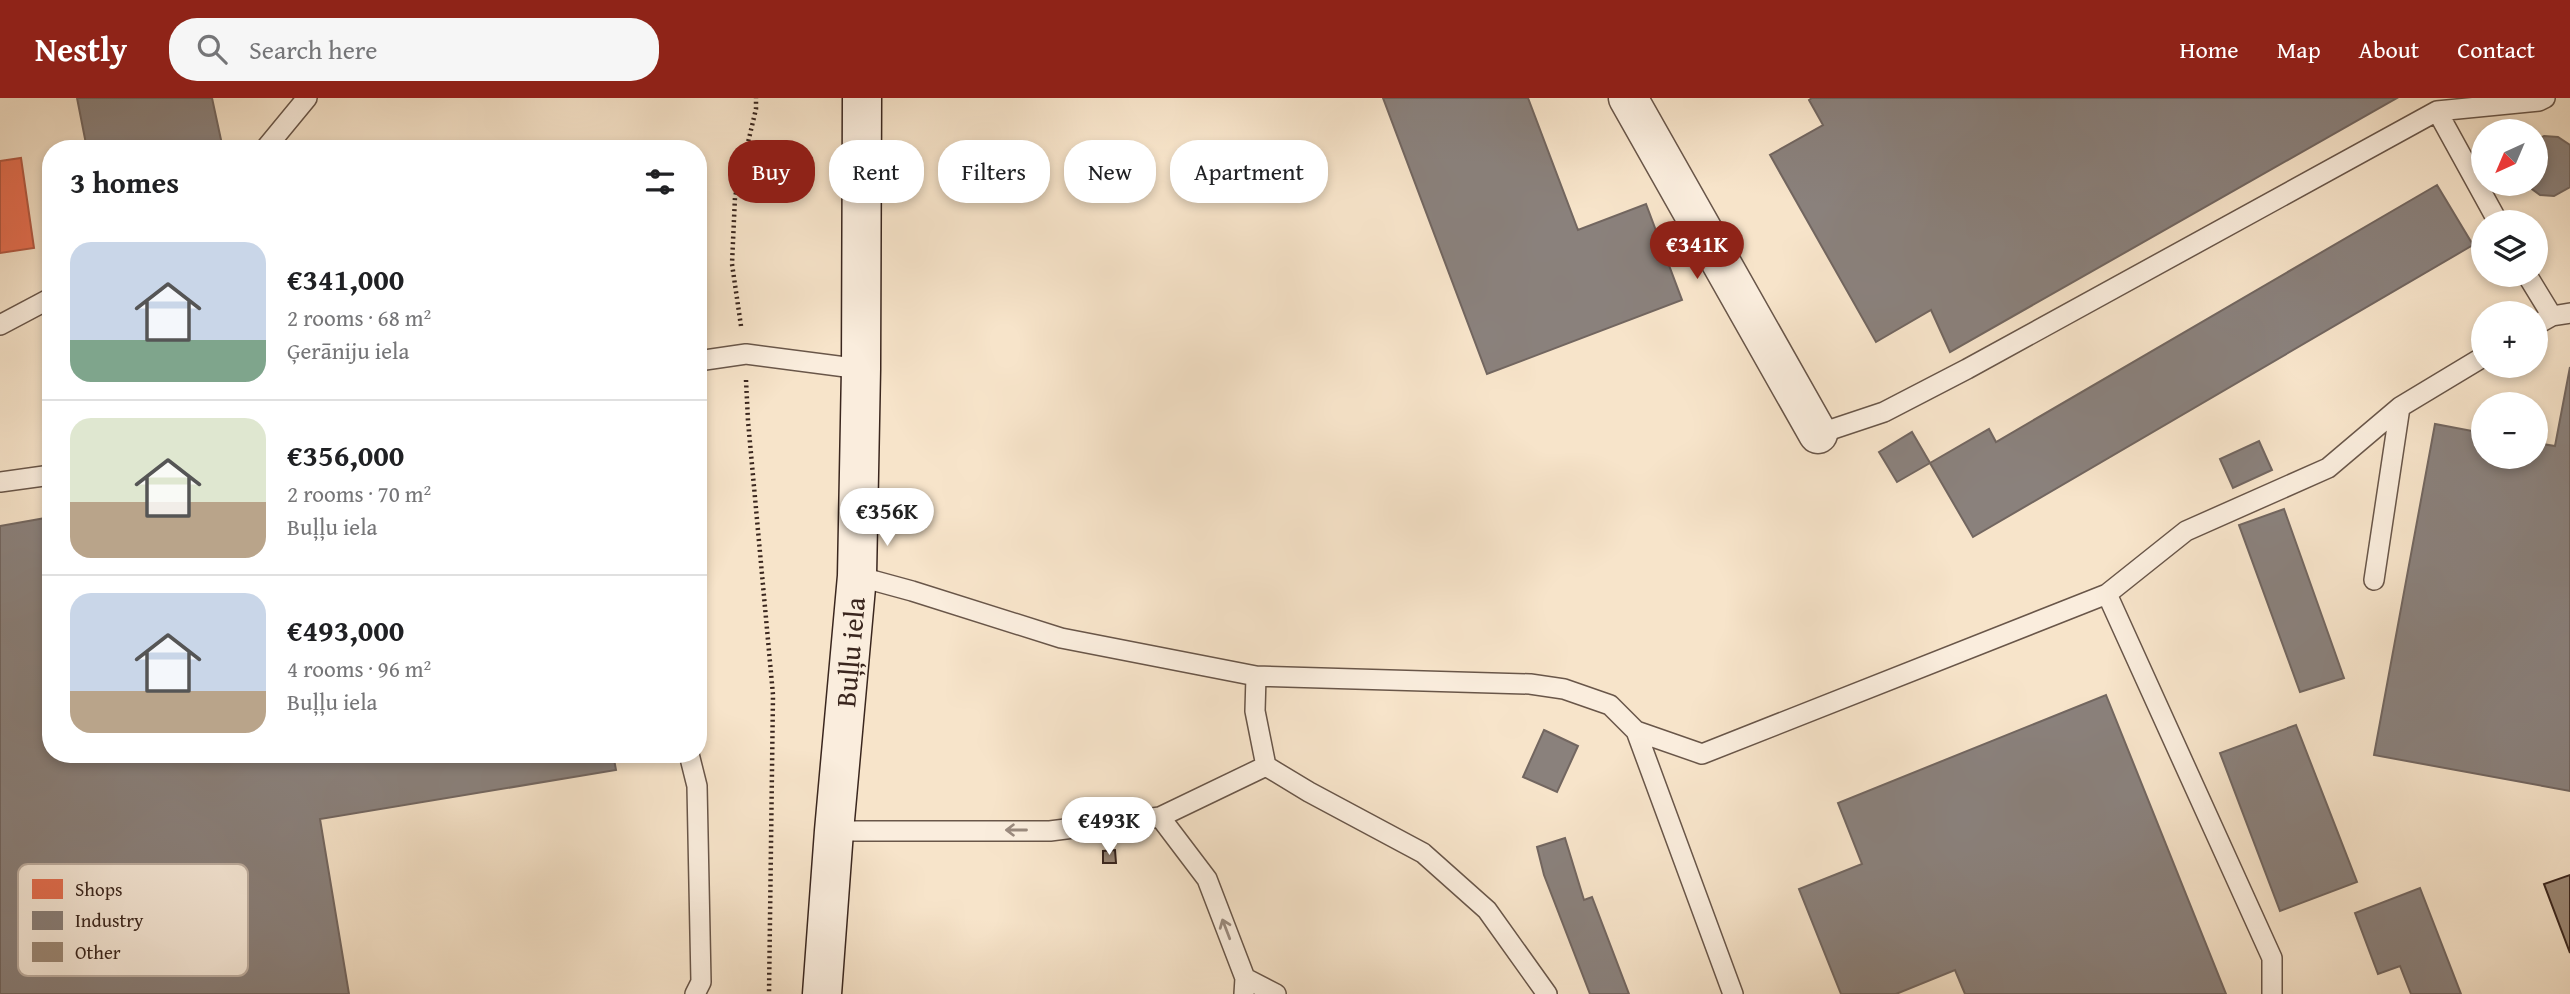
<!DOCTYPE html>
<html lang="en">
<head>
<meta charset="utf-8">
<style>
	:root { --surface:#fff; --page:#f6f6f6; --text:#202124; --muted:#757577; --line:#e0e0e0; --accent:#8f2418 }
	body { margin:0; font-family:"Gentium Book Plus",serif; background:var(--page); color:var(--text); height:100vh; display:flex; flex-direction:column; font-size:26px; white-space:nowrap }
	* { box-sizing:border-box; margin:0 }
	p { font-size:23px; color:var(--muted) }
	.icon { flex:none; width:38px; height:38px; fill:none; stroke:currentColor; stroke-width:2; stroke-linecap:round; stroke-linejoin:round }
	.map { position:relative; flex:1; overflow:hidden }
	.panel { position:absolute; left:42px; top:42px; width:665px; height:623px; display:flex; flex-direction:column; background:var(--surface); border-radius:28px; box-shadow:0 4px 10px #0003 }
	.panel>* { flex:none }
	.banner { position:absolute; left:728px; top:42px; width:665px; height:63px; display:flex; gap:14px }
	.needle { width:46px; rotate:224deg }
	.buttons { position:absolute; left:2471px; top:21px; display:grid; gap:14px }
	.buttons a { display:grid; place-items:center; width:77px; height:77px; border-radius:50%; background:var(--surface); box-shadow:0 4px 10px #0003; font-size:35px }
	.price { position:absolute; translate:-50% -60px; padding:0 16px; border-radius:24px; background:#fff; color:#222; font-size:23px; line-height:46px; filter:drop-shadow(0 2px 4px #0008) }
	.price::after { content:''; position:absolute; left:50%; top:42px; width:21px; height:16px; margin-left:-10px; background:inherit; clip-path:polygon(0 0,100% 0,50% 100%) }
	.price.current { background:var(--accent); color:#fff }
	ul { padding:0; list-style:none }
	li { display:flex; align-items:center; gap:21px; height:175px; padding:0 28px }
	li+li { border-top:2px solid var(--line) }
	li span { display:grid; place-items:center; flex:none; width:196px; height:140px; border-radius:21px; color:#555 }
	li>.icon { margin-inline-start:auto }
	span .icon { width:84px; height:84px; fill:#fffc; stroke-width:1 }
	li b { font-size:30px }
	h2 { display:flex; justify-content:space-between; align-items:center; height:84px; padding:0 28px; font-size:30px }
	.chip { padding:0 24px; border-radius:28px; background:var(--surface); box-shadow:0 4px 10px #0003; font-size:24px; line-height:63px }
	.chip.current { background:var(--accent); color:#fff }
	header { display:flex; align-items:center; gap:42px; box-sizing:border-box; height:98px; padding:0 35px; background:var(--accent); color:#fff }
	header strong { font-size:33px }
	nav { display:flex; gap:38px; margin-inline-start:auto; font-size:24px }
	.search { width:490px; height:63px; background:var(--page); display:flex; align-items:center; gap:18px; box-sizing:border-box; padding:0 24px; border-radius:28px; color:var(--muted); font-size:26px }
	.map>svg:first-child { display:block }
	.shops { fill:#e76f51; stroke:#b35942; stroke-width:2 }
	.industry { fill:#8a817c; stroke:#726660; stroke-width:2 }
	.building { fill:#9c8977; stroke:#3a261e; stroke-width:2 }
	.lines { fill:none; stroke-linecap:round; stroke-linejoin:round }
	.lane-casing { stroke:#695649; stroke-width:22 }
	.street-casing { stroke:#695649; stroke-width:41 }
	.secondary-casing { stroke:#3a261e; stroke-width:41 }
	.path { stroke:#3a261e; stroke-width:4.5; stroke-dasharray:2 3.5; stroke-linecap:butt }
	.lane { stroke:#faeddd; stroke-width:19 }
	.street { stroke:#faeddd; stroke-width:38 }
	.secondary { stroke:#faeddd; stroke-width:38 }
	.oneway { stroke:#9a8a7e }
	.labels { text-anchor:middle; stroke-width:7; stroke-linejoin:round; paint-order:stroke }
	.street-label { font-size:28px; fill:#3a261e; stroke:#faeddd }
	.key { fill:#faeddd; stroke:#c0b1a4; stroke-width:2 }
	.key-label { font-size:19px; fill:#3a261e }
</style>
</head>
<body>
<header>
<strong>Nestly</strong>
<div class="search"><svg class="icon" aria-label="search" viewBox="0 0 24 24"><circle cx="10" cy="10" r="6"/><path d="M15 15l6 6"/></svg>Search here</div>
<nav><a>Home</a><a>Map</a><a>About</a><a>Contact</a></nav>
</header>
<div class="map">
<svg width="2570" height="896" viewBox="0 0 2570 896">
	<rect width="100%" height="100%" fill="#f7e4ca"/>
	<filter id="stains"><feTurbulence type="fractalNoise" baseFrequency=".00286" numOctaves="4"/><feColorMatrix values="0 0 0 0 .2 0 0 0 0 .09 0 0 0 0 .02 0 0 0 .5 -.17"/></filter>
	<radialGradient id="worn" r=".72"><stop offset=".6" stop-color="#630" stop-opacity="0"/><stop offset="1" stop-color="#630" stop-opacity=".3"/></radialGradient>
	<path class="shops" d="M21 60 34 150 0 155V63Z"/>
	<path class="industry" d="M77 0H212L223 51H87Z
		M1383 0H1528L1578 132 1646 106 1682 202 1487 276Z
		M1812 0H2397L1950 254 1931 212 1876 244 1770 57 1823 27 1809 2Z
		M2544 38 2558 39 2570 47V89L2554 98 2540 97 2525 86H2536V42Z
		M2437 87 2473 147 1973 439 1930 365 1989 331 1996 344Z
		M2570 269V693L2374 657 2435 326 2483 335V359H2536V345L2555 348Z
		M1912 334 1930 365 1897 384 1879 354Z
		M2259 343 2272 372 2233 390 2220 361Z
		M2284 411 2344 580 2300 594 2239 427Z
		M51 419V656H613L616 672 320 721 349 896H0V428Z
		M2106 597 2226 896H1965L1955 872 1896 896H1841L1799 791 1862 766 1838 705Z
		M2296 627 2357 784 2280 813 2220 655Z
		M1544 632 1578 648 1557 694 1523 679Z
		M1565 740 1584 802 1592 799 1629 896H1590L1544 777 1537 749Z
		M2420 790 2461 896H2411L2400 868 2378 876 2355 815Z"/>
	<path class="building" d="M1115 752 1116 765H1103V753Z
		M2570 777V855L2544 786Z"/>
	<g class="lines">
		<g class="lane-casing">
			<path id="lane" d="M2437 13 2498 124
				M265 51 307 0
				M2527 177 2552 218
				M0 227 51 200
				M2536 227 2552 218 2570 215
				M698 263 746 256 861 271
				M1818 336 1884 314 1967 271 2437 13 2539 3 2545 0
				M0 384 51 377
				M857 478 912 493 1061 540 1256 578 1530 586 1564 591 1610 607 1636 633 1733 896
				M2374 482 2400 309
				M2107 496 2186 433 2328 370 2400 309 2483 259
				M1256 578 1255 613 1266 668 1309 694 1423 755 1487 812 1547 896
				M1636 633 1702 656 2107 496 2272 860V896
				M689 656 697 688 701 884 695 896
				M1160 719 1266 668
				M834 733H1050L1160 719 1207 781 1245 880 1244 896
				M1245 880 1276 896"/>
		</g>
		<g class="street-casing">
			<path id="street" d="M1628 0 1818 336"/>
		</g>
		<g class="secondary-casing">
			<g id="secondary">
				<path id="s1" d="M822 896 834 733 857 478 861 271 862 0"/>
			</g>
		</g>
		<path class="path" d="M741 228 732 166 735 99 756 11V0
			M746 282 748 323 773 597 769 896"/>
		<use href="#lane" class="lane"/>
		<use href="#street" class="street"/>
		<use href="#secondary" class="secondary"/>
	</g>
	<defs><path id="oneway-shaft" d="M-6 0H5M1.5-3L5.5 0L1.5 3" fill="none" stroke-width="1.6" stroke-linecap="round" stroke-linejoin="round" transform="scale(1.75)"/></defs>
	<g class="oneway">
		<use href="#oneway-shaft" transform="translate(1016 732) rotate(-180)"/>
		<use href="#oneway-shaft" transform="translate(1226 831) rotate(-111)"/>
	</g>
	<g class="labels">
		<g class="street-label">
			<text dy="10" stroke="none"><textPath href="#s1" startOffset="343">Buļļu iela</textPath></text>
		</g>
	</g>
	<rect x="18" y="766" width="230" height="112" rx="10" class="key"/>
	<rect x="32" y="781" width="31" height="20" fill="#e76f51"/>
	<rect x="32" y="813" width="31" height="19" fill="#8a817c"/>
	<rect x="32" y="844" width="31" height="20" fill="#9c8977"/>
	<g class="key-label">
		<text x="75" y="798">Shops</text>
		<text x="75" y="829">Industry</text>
		<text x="75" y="861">Other</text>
	</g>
	<rect width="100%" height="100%" filter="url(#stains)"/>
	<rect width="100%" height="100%" fill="url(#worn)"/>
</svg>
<div class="buttons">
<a><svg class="needle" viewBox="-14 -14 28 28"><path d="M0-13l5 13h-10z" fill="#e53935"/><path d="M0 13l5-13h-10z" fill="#757577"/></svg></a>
<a><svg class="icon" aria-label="layers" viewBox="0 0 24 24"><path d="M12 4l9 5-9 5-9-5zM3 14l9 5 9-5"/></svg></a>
<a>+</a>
<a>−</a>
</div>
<b class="price current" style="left:1697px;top:183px">€341K</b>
<b class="price" style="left:887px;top:450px">€356K</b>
<b class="price" style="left:1109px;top:759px">€493K</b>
<div class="banner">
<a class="chip current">Buy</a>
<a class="chip">Rent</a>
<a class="chip">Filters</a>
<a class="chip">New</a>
<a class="chip">Apartment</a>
</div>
<section class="panel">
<h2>3 homes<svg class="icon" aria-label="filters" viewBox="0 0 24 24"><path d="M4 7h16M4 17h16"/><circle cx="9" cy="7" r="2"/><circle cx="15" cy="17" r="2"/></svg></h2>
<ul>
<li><span style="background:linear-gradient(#c9d6e8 70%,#7fa58c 0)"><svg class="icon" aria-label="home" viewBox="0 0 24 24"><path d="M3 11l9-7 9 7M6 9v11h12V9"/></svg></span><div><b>€341,000</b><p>2 rooms · 68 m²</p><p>Ģerāniju iela</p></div></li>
<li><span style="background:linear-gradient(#dfe7d0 60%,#b9a48a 0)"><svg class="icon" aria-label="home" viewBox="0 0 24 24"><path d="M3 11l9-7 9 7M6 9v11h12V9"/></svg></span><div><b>€356,000</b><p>2 rooms · 70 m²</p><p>Buļļu iela</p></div></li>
<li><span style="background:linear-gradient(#c9d6e8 70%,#b9a48a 0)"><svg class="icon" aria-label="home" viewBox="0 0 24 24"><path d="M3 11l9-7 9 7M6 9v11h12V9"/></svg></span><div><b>€493,000</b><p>4 rooms · 96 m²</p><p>Buļļu iela</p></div></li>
</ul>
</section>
</div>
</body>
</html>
